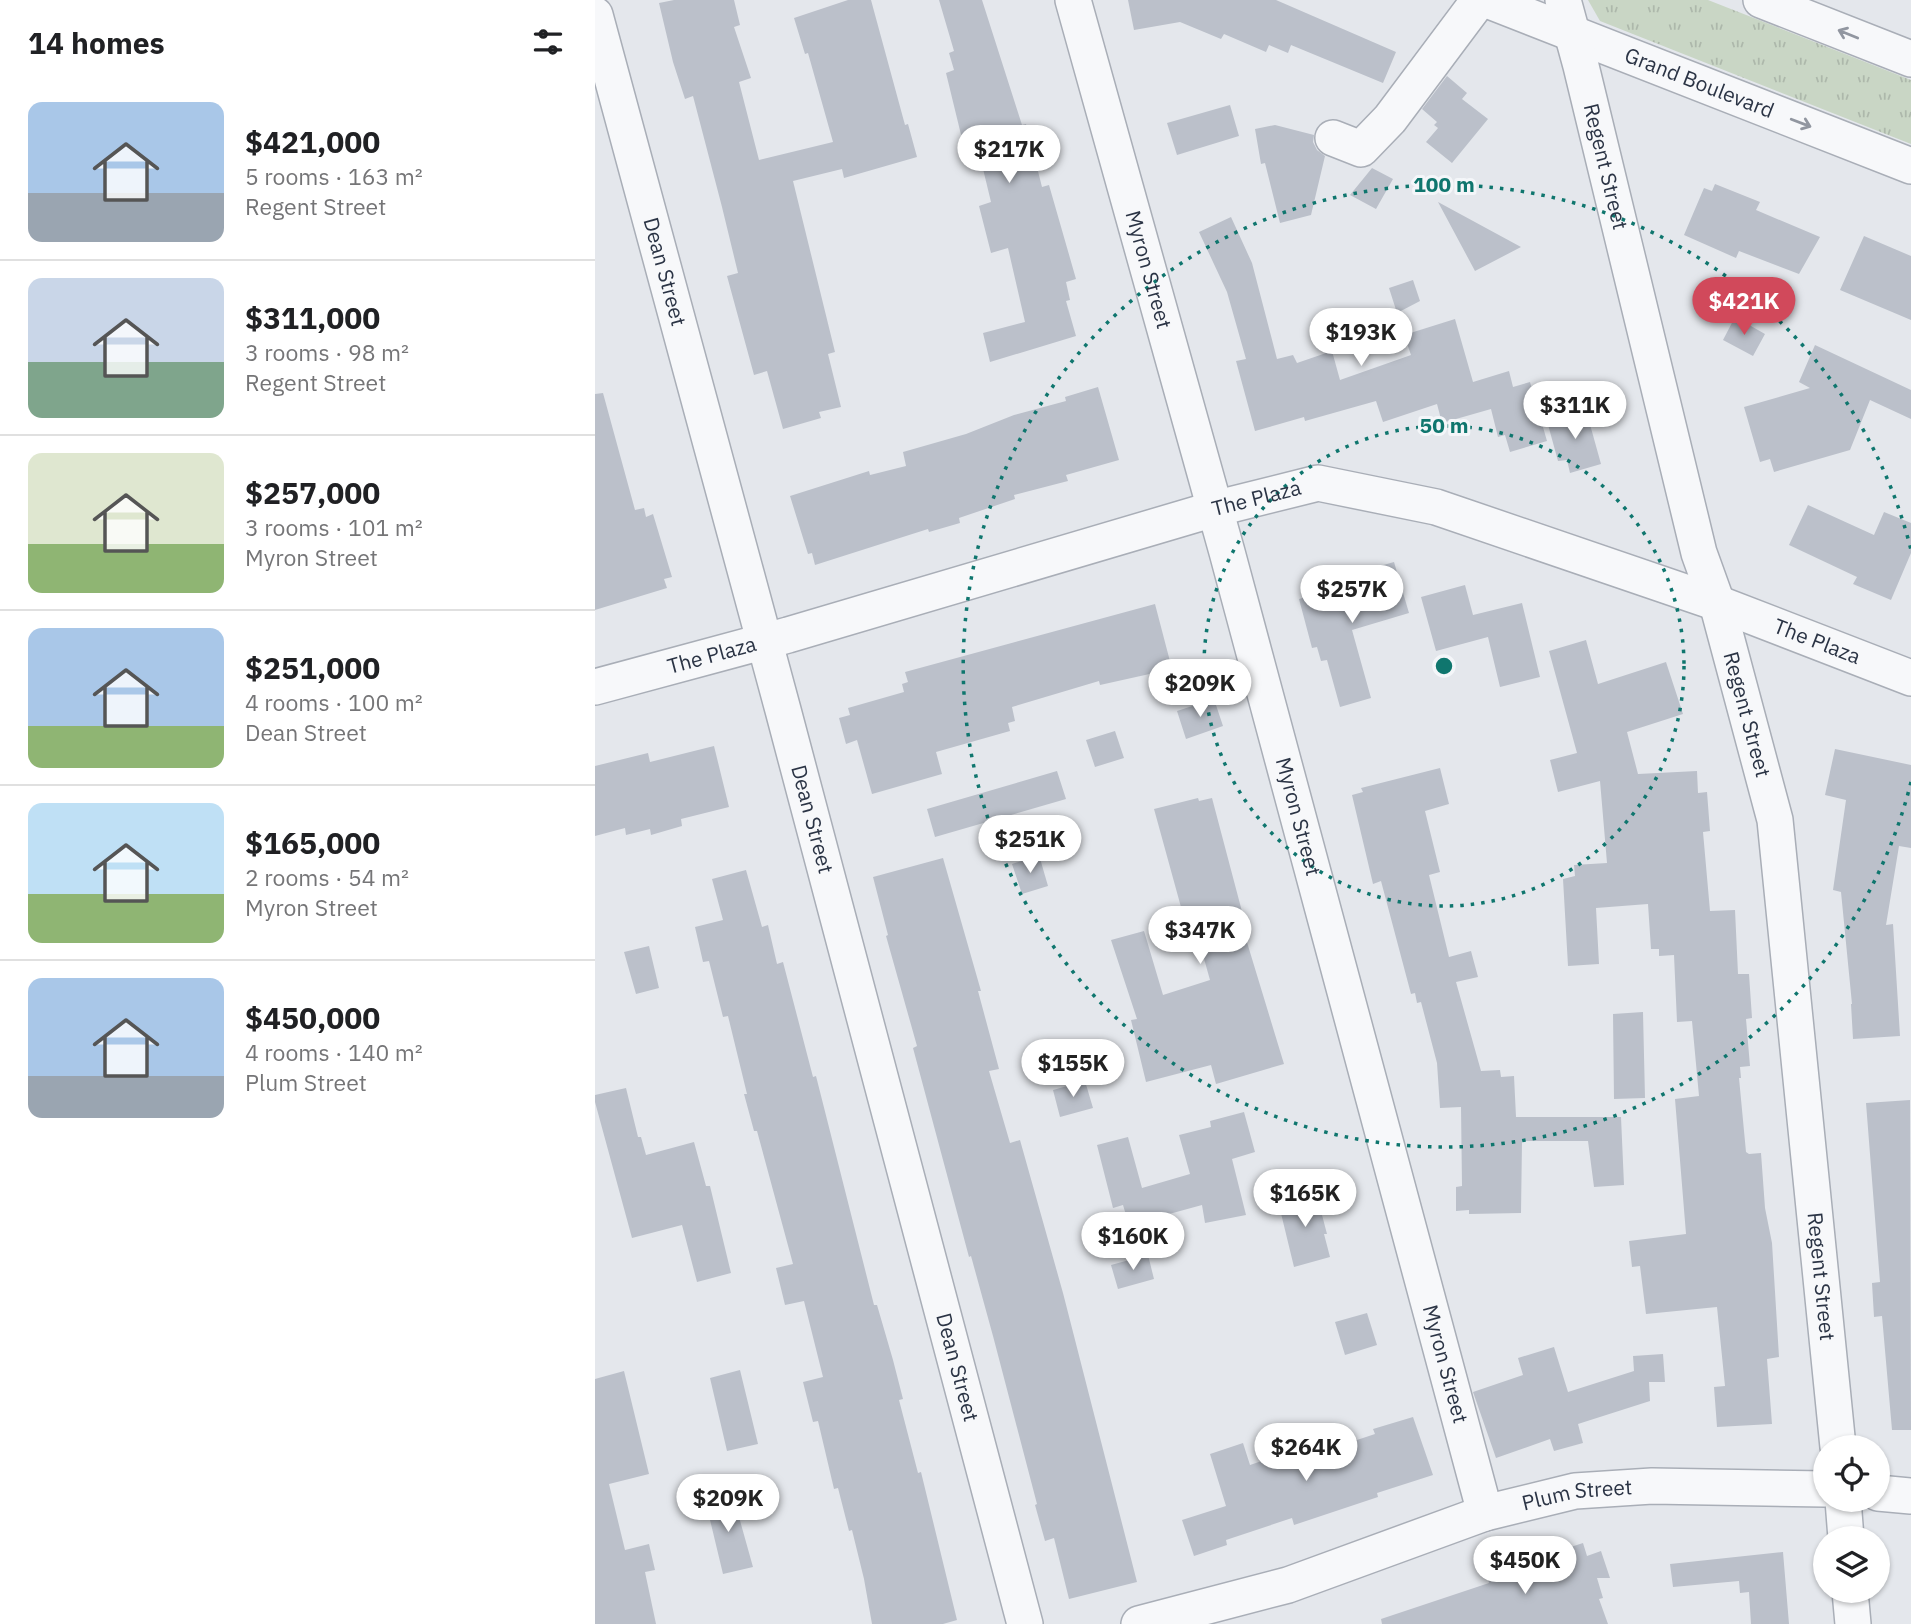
<!DOCTYPE html>
<html lang="en">
<head>
<meta charset="utf-8">
<style>
	:root { --surface:#fff; --page:#f6f6f6; --text:#202124; --muted:#757577; --line:#e0e0e0; --accent:#d1495b }
	body { margin:0; font-family:"IBM Plex Sans",sans-serif; background:var(--page); color:var(--text); height:100vh; display:flex; flex-direction:column; font-size:26px; white-space:nowrap }
	* { box-sizing:border-box; margin:0 }
	p { font-size:23px; color:var(--muted) }
	.icon { flex:none; width:38px; height:38px; fill:none; stroke:currentColor; stroke-width:2; stroke-linecap:round; stroke-linejoin:round }
	.map { position:relative; flex:1; overflow:hidden }
	.side { display:flex; flex-direction:column; background:var(--surface); width:595px }
	.side>* { flex:none }
	.fabs { position:absolute; left:1218px; top:1435px; display:grid; gap:14px }
	.fabs a { display:grid; place-items:center; width:77px; height:77px; border-radius:50%; background:var(--surface); box-shadow:0 2px 5px #0004; font-size:35px }
	.price { position:absolute; translate:-50% -60px; padding:0 16px; border-radius:24px; background:#fff; color:#222; font-size:23px; line-height:46px; filter:drop-shadow(0 2px 4px #0008) }
	.price::after { content:''; position:absolute; left:50%; top:42px; width:21px; height:16px; margin-left:-10px; background:inherit; clip-path:polygon(0 0,100% 0,50% 100%) }
	.price.selected { background:var(--accent); color:#fff }
	ul { padding:0; list-style:none }
	li { display:flex; align-items:center; gap:21px; height:175px; padding:0 28px }
	li+li { border-top:2px solid var(--line) }
	li span { display:grid; place-items:center; flex:none; width:196px; height:140px; border-radius:14px; color:#555 }
	li>.icon { margin-inline-start:auto }
	span .icon { width:84px; height:84px; fill:#fffc; stroke-width:1 }
	li b { font-size:30px }
	h2 { display:flex; justify-content:space-between; align-items:center; height:84px; padding:0 28px; font-size:30px }
	main { display:flex; flex:1; min-height:0 }
	.map>svg:first-child { display:block }
	.grass { fill:url(#grass-tufts) }
	.building { fill:#bbc0ca }
	.lines { fill:none; stroke-linecap:round; stroke-linejoin:round }
	.minor-casing { stroke:#a9aeb7; stroke-width:38 }
	.minor { stroke:#f7f8fa; stroke-width:35 }
	.oneway { stroke:#9196a0 }
	.ring { fill:none; stroke:#0f766e; stroke-width:3.5; stroke-dasharray:3.5 7 }
	.labels { text-anchor:middle; stroke-width:6; stroke-linejoin:round; paint-order:stroke }
	.street-label { font-size:21px; fill:#2b3445; stroke:#f4f6f9 }
	.centre { fill:#0f766e; stroke:#f4f6f9; stroke-width:3.5 }
	.ring-label { font-size:21px; text-anchor:middle; font-weight:bold; fill:#0f766e; stroke:#f4f6f9; stroke-width:6; stroke-linejoin:round; paint-order:stroke }
</style>
</head>
<body>
<main>
<section class="side">
<h2>14 homes<svg class="icon" aria-label="filters" viewBox="0 0 24 24"><path d="M4 7h16M4 17h16"/><circle cx="9" cy="7" r="2"/><circle cx="15" cy="17" r="2"/></svg></h2>
<ul>
<li><span style="background:linear-gradient(#a9c7e8 65%,#9aa5b1 0)"><svg class="icon" aria-label="home" viewBox="0 0 24 24"><path d="M3 11l9-7 9 7M6 9v11h12V9"/></svg></span><div><b>$421,000</b><p>5 rooms · 163 m²</p><p>Regent Street</p></div></li>
<li><span style="background:linear-gradient(#c9d6e8 60%,#7fa58c 0)"><svg class="icon" aria-label="home" viewBox="0 0 24 24"><path d="M3 11l9-7 9 7M6 9v11h12V9"/></svg></span><div><b>$311,000</b><p>3 rooms · 98 m²</p><p>Regent Street</p></div></li>
<li><span style="background:linear-gradient(#dfe7d0 65%,#8fb573 0)"><svg class="icon" aria-label="home" viewBox="0 0 24 24"><path d="M3 11l9-7 9 7M6 9v11h12V9"/></svg></span><div><b>$257,000</b><p>3 rooms · 101 m²</p><p>Myron Street</p></div></li>
<li><span style="background:linear-gradient(#a9c7e8 70%,#8fb573 0)"><svg class="icon" aria-label="home" viewBox="0 0 24 24"><path d="M3 11l9-7 9 7M6 9v11h12V9"/></svg></span><div><b>$251,000</b><p>4 rooms · 100 m²</p><p>Dean Street</p></div></li>
<li><span style="background:linear-gradient(#bfe0f5 65%,#8fb573 0)"><svg class="icon" aria-label="home" viewBox="0 0 24 24"><path d="M3 11l9-7 9 7M6 9v11h12V9"/></svg></span><div><b>$165,000</b><p>2 rooms · 54 m²</p><p>Myron Street</p></div></li>
<li><span style="background:linear-gradient(#a9c7e8 70%,#9aa5b1 0)"><svg class="icon" aria-label="home" viewBox="0 0 24 24"><path d="M3 11l9-7 9 7M6 9v11h12V9"/></svg></span><div><b>$450,000</b><p>4 rooms · 140 m²</p><p>Plum Street</p></div></li>
</ul>
</section>
<div class="map">
<svg width="1316" height="1624" viewBox="0 0 1316 1624">
	<defs>
		<pattern id="grass-tufts" width="24" height="20" patternUnits="userSpaceOnUse" patternTransform="scale(1.75)"><rect width="24" height="20" fill="#c9d6c5"/><path d="M3 7l-1-3M5 7V3M7 7l1-3M15 17l-1-3M17 17v-4M19 17l1-3" fill="none" stroke="#adb8ab"/></pattern>
	</defs>
	<rect width="100%" height="100%" fill="#e4e7ec"/>
	<path class="grass" d="M993 0H1113L1316 80V144L1005 21Z"/>
	<path class="building" d="M79 0H139L145 25 139 27 156 78 144 82 164 160 238 142 213 53 210 54 199 18 253 0H276L310 125 313 124 322 157 249 178 247 169 198 181 240 352 233 354 246 407 224 412 226 418 188 429 172 371 159 375 132 276 143 273 127 207 98 96 90 99 78 62 64 3Z
		M344 0H387L427 125 431 124 447 187 454 185 481 279 471 282 475 300 471 301 481 336 395 362 388 333 430 322 413 248 396 253 384 206 396 202 382 144 369 147 351 73 359 70 354 53 359 51Z
		M533 0H681L801 52 788 83 696 45 693 53 674 45 671 52 629 34 626 39 585 22 539 30Z
		M852 76 872 93 867 99 893 119 857 163 831 142 843 128 839 125 842 122 827 109Z
		M635 105 644 136 582 155 572 123Z
		M680 125 719 135 718 142 722 150 730 156 716 215 685 223 670 163 666 164 660 129Z
		M777 168 798 179 781 209 755 195Z
		M1120 184 1165 202 1161 210 1225 237 1204 274 1144 251 1141 258 1089 235 1109 188 1117 191Z
		M843 202 926 247 880 271Z
		M636 217 657 263 682 359 698 355 702 363 737 351 745 380 816 355 809 335 860 319 878 382 914 371 918 387 935 382 952 441 915 452 910 435 903 437 896 409 847 423 842 404 788 422 781 401 710 421 709 417 660 431 641 361 651 359 632 292 604 232Z
		M1269 236 1316 256V320L1245 290Z
		M818 280 825 301 802 313 794 288Z
		M1140 317 1170 334 1158 356 1128 340Z
		M1220 345 1316 390V419L1275 400 1255 450 1179 472 1175 459 1165 462 1149 407 1215 388 1204 382Z
		M503 387 524 460 471 475 473 481 419 495 420 499 364 518 365 523 334 532 333 529 220 565 217 553 213 554 195 496 274 471 275 475 311 466 308 452 371 434 419 415 471 401 470 397Z
		M8 393 40 510 49 508 51 517 58 514 77 577 69 579 72 588 0 610V394Z
		M991 410 1006 464 975 473 972 460 963 461 952 421Z
		M1213 505 1279 535 1289 512 1316 523V553L1296 600 1258 584 1262 577 1194 545Z
		M799 562 814 613 757 630 776 698 745 707 732 660 726 661 722 647 717 648 704 599 770 581 767 571Z
		M870 585 878 615 927 603 945 677 905 687 893 637 841 651 826 597Z
		M560 604 577 669 505 685 504 681 417 707 420 721 413 723 415 731 341 752 347 774 277 794 262 740 251 744 244 718 255 715 253 708 309 692 307 684 313 682 310 672Z
		M991 640 1003 684 1071 662 1088 714 1032 732 1043 774 1102 771 1103 793 1112 792 1115 831 1108 832 1115 911 1140 910 1143 974H1154L1157 1018 1151 1019 1155 1066 1145 1067 1146 1078H1144L1151 1152 1154 1154 1166 1153 1170 1208 1177 1243 1184 1357 1172 1359 1177 1424 1122 1427 1119 1387 1130 1386 1122 1307 1051 1314 1045 1266 1037 1267 1034 1241 1091 1234 1080 1099 1104 1096 1097 1021 1082 1022 1079 955 1064 956V949H1056L1053 904 1001 908 1004 964 973 966 968 879 980 876 979 865 1012 863 1005 781 963 792 955 760 982 753 954 651Z
		M619 699 628 726 591 739 582 711Z
		M520 731 529 758 500 767 491 740Z
		M119 746 134 807 86 819 87 826 56 835 55 829 31 835 30 828 0 836V766L53 753 55 762Z
		M1240 749 1316 765V848L1304 846 1291 925 1298 924 1305 1036 1258 1039 1256 1004H1257L1246 892 1238 890 1251 800 1230 795Z
		M845 768 854 804 830 811 845 872 834 875 854 957 876 951 883 977 861 982 886 1071 905 1070 906 1077 919 1076 921 1117H1026L1029 1185 999 1187 993 1141H927L926 1213 874 1214V1210L861 1211V1187L867 1186 866 1107 845 1108 842 1063 826 1002 822 1003 820 993 816 994 786 881 778 884 757 795 768 792 766 788Z
		M462 771 471 799 340 837 332 809Z
		M603 798 604 801 617 798 654 938 651 939 689 1064 621 1084 616 1065 551 1082 536 1020 542 1019 516 940 549 931 568 995 615 980 597 916 589 918 559 809Z
		M444 855 453 886 427 894 417 864Z
		M348 858 386 991H383L404 1069 394 1071 415 1143 425 1140 468 1293 542 1582 474 1599 459 1538 450 1541 440 1505 442 1504 398 1336 376 1256 374 1257 318 1048 322 1046 291 936 293 935 278 877Z
		M151 870 167 927 173 925 182 964 188 962 218 1077 221 1076 279 1305H282L298 1360 308 1399 304 1400 323 1473 326 1472 362 1620 348 1624H277L269 1579 257 1530 254 1531 243 1488 239 1489 223 1421 218 1422 208 1382 228 1377 209 1301 190 1305 181 1268 198 1264 162 1131H159L149 1094H152L133 1016 128 1017 114 961 108 962 100 927 128 920 117 879Z
		M54 946 64 988 41 994 29 952Z
		M1048 1012 1050 1098 1019 1099 1018 1014Z
		M490 1081 498 1108 465 1117 458 1090Z
		M31 1088 43 1137H46L51 1155 99 1142 111 1186H115L136 1273 102 1282 87 1225 37 1238 0 1102V1095Z
		M1315 1100 1316 1430H1297L1287 1316 1279 1317 1277 1283 1285 1282 1271 1103Z
		M649 1112 660 1152 637 1159 651 1215 610 1223 607 1205 534 1225 528 1205 518 1208 502 1145 533 1137 547 1188 595 1174 584 1135 616 1127 615 1121Z
		M721 1192 732 1234H729L735 1257 699 1267 683 1201Z
		M553 1255 559 1279 523 1289 516 1265Z
		M772 1313 782 1345 750 1355 740 1322Z
		M959 1347 973 1392 1039 1371 1038 1356 1068 1354 1070 1382H1054L1055 1401 983 1424 988 1443 959 1451 955 1439 901 1458 878 1392 928 1375 923 1358Z
		M145 1370 163 1444 132 1451 115 1378Z
		M29 1371 54 1474 14 1484 30 1550 54 1544 60 1570 50 1572 61 1624H0V1379Z
		M818 1417 838 1475 782 1493 783 1497 699 1525 697 1518 631 1540 632 1545 599 1556 587 1520 631 1506 615 1454 648 1443 655 1465 713 1445 717 1455 780 1434 778 1429Z
		M137 1492 158 1567 128 1574 110 1499Z
		M988 1543 992 1556 1006 1551 1015 1578H1002L1008 1598 1004 1599 1013 1624H787L786 1619 894 1583 893 1579 950 1560 948 1556Z
		M1188 1552 1194 1624H1156L1154 1592 1145 1593 1144 1581 1078 1587 1075 1564Z"/>
	<g class="lines">
		<g class="minor-casing">
			<g id="minor">
				<path id="s1" d="M478 0 632 552 890 1513"/>
				<path id="s2" d="M892 0 1316 166"/>
				<path id="s3" d="M968 0 986 66 1104 553 1122 603 1180 820 1243 1447"/>
				<path d="M1166 0 1316 59"/>
				<path id="s4" d="M0 15 188 710 430 1624"/>
				<path d="M738 138 766 149 795 119 884 0"/>
				<path id="s5" d="M0 687 193 635 619 509 723 483 841 507 1122 603 1316 678"/>
				<path d="M1283 1493 1316 1496"/>
				<path d="M1248 1500 1251 1538"/>
				<path d="M1255 1591 1258 1624"/>
				<path id="s6" d="M544 1624 693 1585 890 1513 980 1491 1057 1486 1230 1489"/>
			</g>
		</g>
		<use href="#minor" class="minor"/>
	</g>
	<defs><path id="oneway-shaft" d="M-6 0H5M1.5-3L5.5 0L1.5 3" fill="none" stroke-width="1.6" stroke-linecap="round" stroke-linejoin="round" transform="scale(1.75)"/></defs>
	<g class="oneway">
		<use href="#oneway-shaft" transform="translate(1253 34) rotate(-158)"/>
		<use href="#oneway-shaft" transform="translate(1206 123) rotate(21)"/>
	</g>
	<g class="ring">
		<circle cx="849" cy="666" r="240"/>
		<path d="M1316 782A481 481 0 1 1 1316 550"/>
	</g>
	<g class="labels">
		<g class="street-label">
			<text dy="7" stroke="none"><textPath href="#s2" startOffset="228">Grand Boulevard</textPath></text>
			<text dy="7" stroke="none"><textPath href="#s3" startOffset="172">Regent Street</textPath></text>
			<text dy="7" stroke="none"><textPath href="#s1" startOffset="280">Myron Street</textPath></text>
			<text dy="7" stroke="none"><textPath href="#s4" startOffset="266">Dean Street</textPath></text>
			<text dy="7" stroke="none"><textPath href="#s5" startOffset="688">The Plaza</textPath></text>
			<text dy="7" stroke="none"><textPath href="#s5" startOffset="1276">The Plaza</textPath></text>
			<text dy="7" stroke="none"><textPath href="#s5" startOffset="121">The Plaza</textPath></text>
			<text dy="7" stroke="none"><textPath href="#s3" startOffset="738">Regent Street</textPath></text>
			<text dy="7" stroke="none"><textPath href="#s1" startOffset="847">Myron Street</textPath></text>
			<text dy="7" stroke="none"><textPath href="#s4" startOffset="833">Dean Street</textPath></text>
			<text dy="7" stroke="none"><textPath href="#s3" startOffset="1306">Regent Street</textPath></text>
			<text dy="7" stroke="none"><textPath href="#s1" startOffset="1414">Myron Street</textPath></text>
			<text dy="7" stroke="none"><textPath href="#s4" startOffset="1400">Dean Street</textPath></text>
			<text dy="7" stroke="none"><textPath href="#s6" startOffset="458">Plum Street</textPath></text>
		</g>
	</g>
	<circle cx="849" cy="666" r="10" class="centre"/>
	<g class="ring-label">
		<text x="849" y="192">100 m</text>
		<text x="849" y="433">50 m</text>
	</g>
</svg>
<div class="fabs">
<a><svg class="icon" aria-label="locate" viewBox="0 0 24 24"><circle cx="12" cy="12" r="6"/><path d="M12 2v4M12 18v4M2 12h4M18 12h4"/></svg></a>
<a><svg class="icon" aria-label="layers" viewBox="0 0 24 24"><path d="M12 4l9 5-9 5-9-5zM3 14l9 5 9-5"/></svg></a>
</div>
<b class="price" style="left:414px;top:185px">$217K</b>
<b class="price selected" style="left:1149px;top:337px">$421K</b>
<b class="price" style="left:766px;top:368px">$193K</b>
<b class="price" style="left:980px;top:441px">$311K</b>
<b class="price" style="left:757px;top:625px">$257K</b>
<b class="price" style="left:605px;top:719px">$209K</b>
<b class="price" style="left:435px;top:875px">$251K</b>
<b class="price" style="left:605px;top:966px">$347K</b>
<b class="price" style="left:478px;top:1099px">$155K</b>
<b class="price" style="left:710px;top:1229px">$165K</b>
<b class="price" style="left:538px;top:1272px">$160K</b>
<b class="price" style="left:711px;top:1483px">$264K</b>
<b class="price" style="left:133px;top:1534px">$209K</b>
<b class="price" style="left:930px;top:1596px">$450K</b>
</div>
</main>
</body>
</html>
